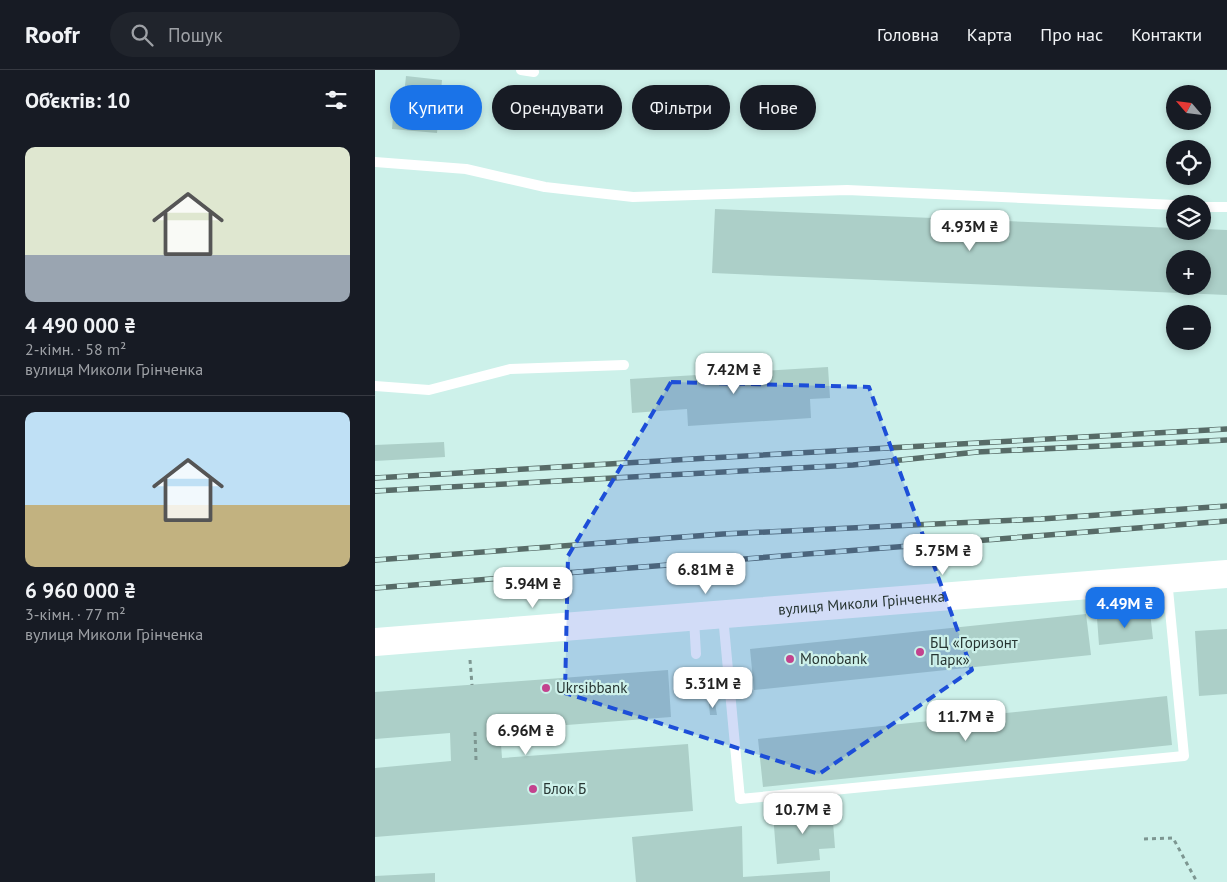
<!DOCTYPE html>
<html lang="uk">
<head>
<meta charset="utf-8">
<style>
	:root { --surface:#171b24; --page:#20242c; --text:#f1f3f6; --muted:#9ea1a6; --line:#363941; --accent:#1a73e8 }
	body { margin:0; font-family:"PT Sans",sans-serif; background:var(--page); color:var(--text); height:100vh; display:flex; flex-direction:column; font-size:19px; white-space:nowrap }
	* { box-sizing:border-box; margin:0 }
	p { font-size:16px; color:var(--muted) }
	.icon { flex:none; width:28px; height:28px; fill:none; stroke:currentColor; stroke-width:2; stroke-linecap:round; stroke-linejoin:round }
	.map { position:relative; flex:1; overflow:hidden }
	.sheet { display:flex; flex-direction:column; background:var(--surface); width:375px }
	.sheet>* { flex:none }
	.top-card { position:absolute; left:15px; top:15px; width:475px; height:45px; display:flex; gap:10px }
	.needle { width:32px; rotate:298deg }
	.fabs { position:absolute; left:791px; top:15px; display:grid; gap:10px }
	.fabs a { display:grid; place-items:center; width:45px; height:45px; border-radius:50%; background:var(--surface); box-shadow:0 2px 8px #0003; font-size:25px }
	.price { position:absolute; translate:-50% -42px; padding:0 11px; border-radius:10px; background:#fff; color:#222; font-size:16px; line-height:32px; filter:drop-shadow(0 1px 2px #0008) }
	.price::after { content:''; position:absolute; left:50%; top:30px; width:15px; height:11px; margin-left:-8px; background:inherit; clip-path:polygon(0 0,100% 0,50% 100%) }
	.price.active { background:var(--accent); color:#fff }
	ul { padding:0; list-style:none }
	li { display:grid; align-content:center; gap:10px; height:265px; padding:0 25px }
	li+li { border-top:1px solid var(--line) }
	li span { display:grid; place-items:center; height:155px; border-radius:10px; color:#555 }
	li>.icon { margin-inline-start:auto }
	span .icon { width:90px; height:90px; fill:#fffc; stroke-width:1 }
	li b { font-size:21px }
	h2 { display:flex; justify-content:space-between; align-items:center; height:60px; padding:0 25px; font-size:21px }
	.pill { padding:0 18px; border-radius:22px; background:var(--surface); box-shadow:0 2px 8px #0003; font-size:18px; line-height:45px }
	.pill.active { background:var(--accent); color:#fff }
	header { display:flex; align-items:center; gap:30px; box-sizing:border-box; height:70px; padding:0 25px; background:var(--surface); border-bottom:1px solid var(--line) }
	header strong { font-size:24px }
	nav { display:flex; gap:28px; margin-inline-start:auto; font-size:18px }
	.search { width:350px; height:45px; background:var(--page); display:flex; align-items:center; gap:12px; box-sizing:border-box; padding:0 18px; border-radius:28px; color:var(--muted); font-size:19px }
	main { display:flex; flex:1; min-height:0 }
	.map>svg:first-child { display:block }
	.building { fill:#accfc8; fill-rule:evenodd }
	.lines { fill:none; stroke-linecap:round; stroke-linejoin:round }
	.path { stroke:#7d9691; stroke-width:3; stroke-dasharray:4 4; stroke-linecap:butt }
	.service { stroke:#fff; stroke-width:10 }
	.secondary { stroke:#fff; stroke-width:28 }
	.rail-casing { stroke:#576b67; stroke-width:5.5 }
	.rail { stroke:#cdf1ea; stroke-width:4; stroke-dasharray:11; stroke-linecap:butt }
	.marked { fill:#1d4ed8; fill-opacity:0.2; stroke:#1d4ed8; stroke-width:4; stroke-dasharray:10 6; stroke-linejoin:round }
	.poi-dot { fill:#c3438e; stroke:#cdf1ea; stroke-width:2 }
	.labels { text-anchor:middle; stroke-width:4.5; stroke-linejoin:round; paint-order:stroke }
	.street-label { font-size:15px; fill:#273532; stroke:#cdf1ea }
	.poi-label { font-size:15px; fill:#273532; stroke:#cdf1ea; text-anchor:start }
</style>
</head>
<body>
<header>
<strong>Roofr</strong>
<div class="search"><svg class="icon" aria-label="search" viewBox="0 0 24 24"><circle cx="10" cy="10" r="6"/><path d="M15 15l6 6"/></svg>Пошук</div>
<nav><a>Головна</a><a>Карта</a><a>Про нас</a><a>Контакти</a></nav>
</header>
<main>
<section class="sheet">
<h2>Об’єктів: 10<svg class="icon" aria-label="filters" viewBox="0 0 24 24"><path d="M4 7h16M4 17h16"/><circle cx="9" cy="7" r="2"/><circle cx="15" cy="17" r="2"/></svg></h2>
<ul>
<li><span style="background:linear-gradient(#dfe7d0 70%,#9aa5b1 0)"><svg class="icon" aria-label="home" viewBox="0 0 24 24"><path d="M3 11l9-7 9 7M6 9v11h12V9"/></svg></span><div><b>4 490 000 ₴</b><p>2-кімн. · 58 m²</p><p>вулиця Миколи Грінченка</p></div></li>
<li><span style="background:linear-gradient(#bfe0f5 60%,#c2b280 0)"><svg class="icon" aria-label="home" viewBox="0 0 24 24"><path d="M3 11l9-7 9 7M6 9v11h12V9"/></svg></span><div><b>6 960 000 ₴</b><p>3-кімн. · 77 m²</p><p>вулиця Миколи Грінченка</p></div></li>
</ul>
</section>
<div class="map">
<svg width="852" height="812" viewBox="0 0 852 812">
	<rect width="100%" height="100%" fill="#cdf1ea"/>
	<path class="building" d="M31 6 67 10 62 63 17 59 19 34 28 35Z
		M340 139 800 158V161H828V159L852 160V225L337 203ZM800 189H828V216H800Z
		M453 297 455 328 435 329 436 348 313 356 312 339 257 343 255 309Z
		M69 372 70 387 0 391V375Z
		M775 542 778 569 724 575 722 548Z
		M711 544 716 585 379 620 375 579Z
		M852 559V624L824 626 820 561Z
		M293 600 296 647 125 660 127 688 313 674 318 741 0 767V698L76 691 75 663 0 669V622Z
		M792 626 797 675 388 717 383 669Z
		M340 633 342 645H335L334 634Z
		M457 739 460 778 444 779 445 790 402 794 398 744Z
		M367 756 368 807 455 801V812H261L257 767Z
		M60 803V812H0V806Z"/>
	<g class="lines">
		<path class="path" d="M95 590 97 615
			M100 662 101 690
			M769 769 798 768 822 812"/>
		<path class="service" d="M146 0 159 2
			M0 92 91 99 170 117 258 127 472 120 800 135
			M828 137H852
			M0 316 54 320 135 299 249 295
			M348 546 365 729 809 686 792 509
			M319 549 321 584"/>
		<path class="secondary" id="s1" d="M0 572 852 504"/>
		<g class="rail-casing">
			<path id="rail" d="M0 408 334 388 852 359
				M0 421 478 395 602 382 852 370
				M0 490 348 464 666 449 852 436
				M0 518 852 451"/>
		</g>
		<use href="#rail" class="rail"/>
	</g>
	<path class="marked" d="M296 312 494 317 597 600 444 704 190 623 193 486Z"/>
	<g class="poi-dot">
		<circle cx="545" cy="582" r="5"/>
		<circle cx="415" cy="589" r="5"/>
		<circle cx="171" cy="618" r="5"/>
		<circle cx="158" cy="719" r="5"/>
	</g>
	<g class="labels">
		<g class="street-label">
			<text dy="5" stroke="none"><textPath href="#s1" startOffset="488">вулиця Миколи Грінченка</textPath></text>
		</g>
		<g class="poi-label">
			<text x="555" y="578">БЦ «Горизонт<tspan x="555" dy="17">Парк»</tspan></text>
			<text x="425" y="594">Monobank</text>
			<text x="181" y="623">Ukrsibbank</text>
			<text x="168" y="724">Блок Б</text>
		</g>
	</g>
</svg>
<div class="fabs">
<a><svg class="needle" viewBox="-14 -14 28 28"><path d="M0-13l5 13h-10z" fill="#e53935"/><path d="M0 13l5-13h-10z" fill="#9ea1a6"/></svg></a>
<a><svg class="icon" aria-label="locate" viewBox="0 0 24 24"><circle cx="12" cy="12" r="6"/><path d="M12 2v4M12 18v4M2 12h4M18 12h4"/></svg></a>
<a><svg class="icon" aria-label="layers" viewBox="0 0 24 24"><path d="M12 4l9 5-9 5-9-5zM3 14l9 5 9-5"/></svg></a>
<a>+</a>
<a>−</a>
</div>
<b class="price" style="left:595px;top:182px">4.93M ₴</b>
<b class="price" style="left:359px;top:325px">7.42M ₴</b>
<b class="price" style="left:568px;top:506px">5.75M ₴</b>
<b class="price" style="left:331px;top:525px">6.81M ₴</b>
<b class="price" style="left:158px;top:539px">5.94M ₴</b>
<b class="price active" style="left:750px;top:559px">4.49M ₴</b>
<b class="price" style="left:338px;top:639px">5.31M ₴</b>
<b class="price" style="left:591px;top:672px">11.7M ₴</b>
<b class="price" style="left:151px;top:686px">6.96M ₴</b>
<b class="price" style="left:428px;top:765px">10.7M ₴</b>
<div class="top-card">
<a class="pill active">Купити</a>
<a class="pill">Орендувати</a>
<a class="pill">Фільтри</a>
<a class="pill">Нове</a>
</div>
</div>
</main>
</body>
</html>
